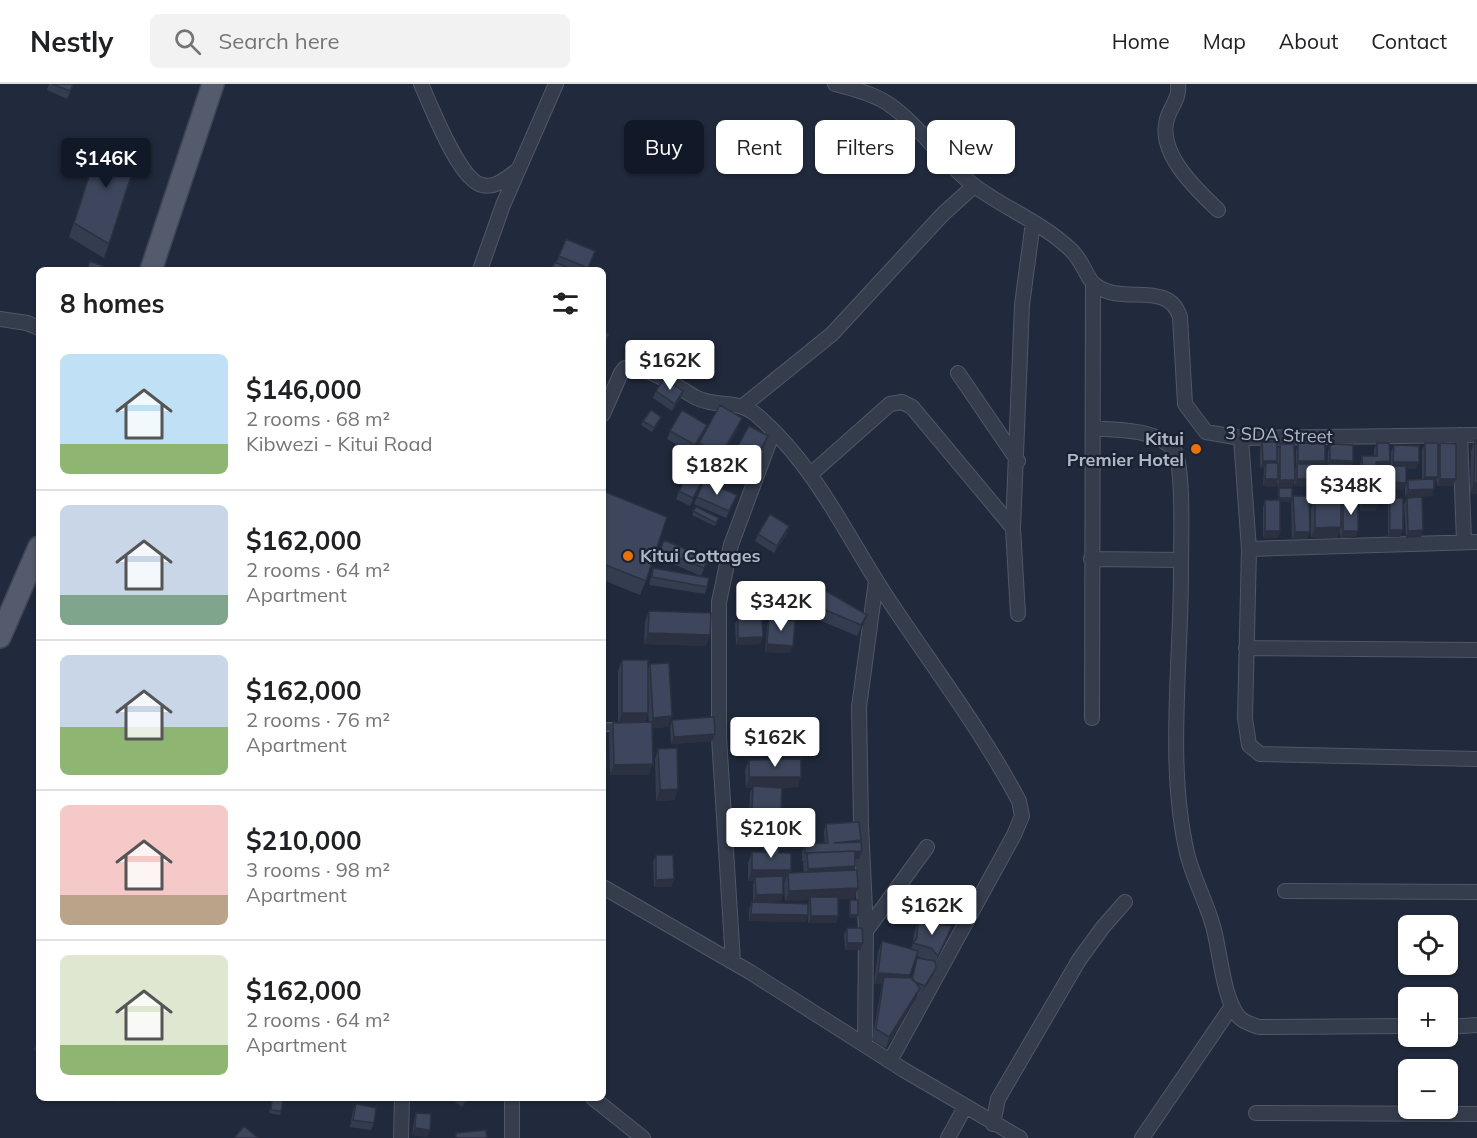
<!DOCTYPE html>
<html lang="en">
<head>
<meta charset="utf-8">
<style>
	:root { --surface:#fff; --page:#f2f2f2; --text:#202124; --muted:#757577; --line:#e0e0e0; --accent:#111827 }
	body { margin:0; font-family:Mulish,sans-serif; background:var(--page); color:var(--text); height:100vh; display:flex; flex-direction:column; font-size:22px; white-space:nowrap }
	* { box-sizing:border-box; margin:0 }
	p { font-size:20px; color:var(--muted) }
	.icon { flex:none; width:33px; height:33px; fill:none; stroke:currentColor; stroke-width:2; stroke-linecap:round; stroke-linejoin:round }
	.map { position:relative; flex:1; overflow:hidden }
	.panel { position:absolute; left:36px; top:183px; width:570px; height:834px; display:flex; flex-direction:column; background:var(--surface); border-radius:9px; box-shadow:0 2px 4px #0004 }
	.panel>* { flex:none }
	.top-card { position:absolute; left:624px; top:36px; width:570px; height:54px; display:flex; gap:12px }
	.fabs { position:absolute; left:1398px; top:831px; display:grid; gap:12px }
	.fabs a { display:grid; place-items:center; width:60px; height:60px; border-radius:9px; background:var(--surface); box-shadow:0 2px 4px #0004; font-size:30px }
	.price { position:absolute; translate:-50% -51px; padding:0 14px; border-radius:6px; background:#fff; color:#222; font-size:20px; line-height:39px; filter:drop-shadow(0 2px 3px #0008) }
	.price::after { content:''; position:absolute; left:50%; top:36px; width:18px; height:14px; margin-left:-9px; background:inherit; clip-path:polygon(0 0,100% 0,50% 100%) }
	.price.active { background:var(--accent); color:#fff }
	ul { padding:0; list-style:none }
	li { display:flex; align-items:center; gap:18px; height:150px; padding:0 24px }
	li+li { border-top:2px solid var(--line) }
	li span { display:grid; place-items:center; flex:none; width:168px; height:120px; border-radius:9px; color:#555 }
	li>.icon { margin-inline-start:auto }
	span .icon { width:72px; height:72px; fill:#fffc; stroke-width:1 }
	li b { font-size:26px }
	h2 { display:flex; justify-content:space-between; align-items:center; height:72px; padding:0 24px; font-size:26px }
	.pill { padding:0 21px; border-radius:9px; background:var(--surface); box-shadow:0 2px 4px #0004; font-size:21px; line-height:54px }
	.pill.active { background:var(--accent); color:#fff }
	header { display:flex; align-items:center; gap:36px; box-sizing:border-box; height:84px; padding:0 30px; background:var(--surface); border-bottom:2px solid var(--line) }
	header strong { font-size:28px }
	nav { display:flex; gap:33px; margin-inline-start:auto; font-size:21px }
	.search { width:420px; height:54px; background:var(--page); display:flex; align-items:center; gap:15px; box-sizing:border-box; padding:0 21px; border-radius:9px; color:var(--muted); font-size:22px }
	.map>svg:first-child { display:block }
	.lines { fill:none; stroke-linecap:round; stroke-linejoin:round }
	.lane-casing { stroke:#505767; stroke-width:10 }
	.street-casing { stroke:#505767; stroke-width:16 }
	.primary-casing { stroke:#3e4555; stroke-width:24 }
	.lane { stroke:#353c4c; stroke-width:7 }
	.street { stroke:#353c4c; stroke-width:14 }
	.primary { stroke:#535b6c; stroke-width:21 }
	.wall { fill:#343c4f; fill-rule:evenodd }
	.shaded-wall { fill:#2b3140 }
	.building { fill:#3d465c; stroke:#2b3140; stroke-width:1.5 }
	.food-dot { fill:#e8710a; stroke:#1a2131; stroke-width:2 }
	.labels { text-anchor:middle; stroke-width:4.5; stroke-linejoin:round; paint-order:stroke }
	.street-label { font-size:18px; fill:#b0b7c8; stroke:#1a2131 }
	.poi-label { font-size:18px; font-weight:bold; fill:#b0b7c8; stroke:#1a2131; text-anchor:end }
</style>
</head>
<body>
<header>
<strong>Nestly</strong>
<div class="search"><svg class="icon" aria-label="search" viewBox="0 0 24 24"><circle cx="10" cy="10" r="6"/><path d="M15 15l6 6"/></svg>Search here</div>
<nav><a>Home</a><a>Map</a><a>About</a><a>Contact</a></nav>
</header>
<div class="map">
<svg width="1477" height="1054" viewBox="0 0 1477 1054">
	<rect width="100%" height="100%" fill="#212a3c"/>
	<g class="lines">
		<g class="lane-casing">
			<path id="lane" d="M603 643H618"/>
		</g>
		<g class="street-casing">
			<path id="street" d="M421 0C431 22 459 96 482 101 496 105 508 93 519 85
				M835 0C851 4 867 8 882 16 913 33 942 77 972 100 1003 124 1042 138 1071 166 1082 176 1086 192 1093 199 1119 224 1168 194 1180 233L1185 320 1206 348 1241 354 1477 351
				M1178 0C1180 14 1171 22 1167 35 1157 69 1196 105 1218 126
				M480 186 503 121 556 0
				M0 235 27 239 39 244
				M958 289 1018 377
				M743 322 832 250 943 130 974 102
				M603 330 621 289 625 284C647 281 676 302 695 313 717 325 737 313 759 333 819 386 847 454 890 518 934 584 982 647 1019 717L1022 732 1014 751 890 977
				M1093 344C1119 347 1156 344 1174 366 1184 380 1181 458 1181 479 1182 572 1166 678 1187 769 1193 794 1206 817 1213 842 1220 866 1223 915 1239 933 1243 938 1253 941 1259 943L1408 942
				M1460 351 1464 457
				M1241 354 1249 465 1245 634 1249 661 1260 670 1477 675
				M811 390 890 320 902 318 912 323 1013 444
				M1249 465 1477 458
				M1091 475 1181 476
				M1018 530 1013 444 1022 221 1033 138
				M1246 564 1477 566
				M1092 634 1093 199
				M603 803 750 888 904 986 1020 1054
				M1285 807 1477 808
				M866 847 927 763
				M733 878 719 653V518L731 461 773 348
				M1448 943 1477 941
				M865 961 866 847 861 740 859 623 876 497
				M512 1014V1054
				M593 1014 643 1054
				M1256 1029 1477 1030
				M993 1040 998 1015 1079 876 1103 843 1125 818
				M401 1054 402 1014
				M948 1054 965 1023
				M1142 1054 1232 922"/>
		</g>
		<g class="primary-casing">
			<path id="primary" d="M151 186 213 0
				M0 553 39 463"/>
		</g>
		<use href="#lane" class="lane"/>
		<use href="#street" class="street"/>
		<use href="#primary" class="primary"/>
	</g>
	<path class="wall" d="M49 0H74L67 15 47 6Z
		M101 55 109 160 104 174 69 153Z
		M595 167 587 186H551L556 179 559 172Z
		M656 307 681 314 672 327 653 314Z
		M742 334 738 344 717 382 695 370 699 359Z
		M660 336 652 348 641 341 643 337Z
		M707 341 704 348 692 369 667 355 670 347Z
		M768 352 764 363 744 399 725 389 729 378Z
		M1475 356 1477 410H1470L1471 367Z
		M1262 358 1276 379H1277V367L1280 360 1294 387 1296 384V367L1298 359 1325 377 1324 380 1325 386 1327 380 1328 368 1330 360 1353 377 1351 396 1352 417 1356 454H1340V446L1337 454H1311V425L1315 414H1326V403L1327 401 1324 400 1325 397 1322 403 1294 402V396L1292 403H1277V397L1275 403 1263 402 1264 384H1260V365Z
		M1377 359 1390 377 1387 384 1377 385V420L1375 427H1360V380L1362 372H1374V366Z
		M1425 359 1438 365 1440 359 1453 402H1437V395L1435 400H1434L1432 412 1405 413V403L1408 396 1422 395V366Z
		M1394 361 1416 385H1406L1403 406 1389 405 1390 389 1391 385V368Z
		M707 389 690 422 676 415 679 407Z
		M1279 404 1291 418 1280 417V447L1277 454H1263V423L1265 416H1278V407Z
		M603 407 646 497 640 511 603 496Z
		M737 411 726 434 694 420 697 413Z
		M1293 412 1310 448 1307 455H1292L1291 419Z
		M1407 414 1421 453 1406 454 1404 421Z
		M1390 415 1403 446 1400 453H1388V422Z
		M696 423 717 438 715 442 692 431Z
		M789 442 787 450 774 469 755 457 758 450Z
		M664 456 708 475 701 492 657 473Z
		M653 484 707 503 705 510 649 501Z
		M809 497 867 531 863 542 857 552 798 527Z
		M649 527 706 562 644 560 645 538Z
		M738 533 760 560 736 561 735 540Z
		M769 534 790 569 765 568 767 542Z
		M622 576 648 585 650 580 668 643 652 644 649 691H610L609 650 613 639H618V587ZM648 629 649 638H645Z
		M672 636 715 650 712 657 671 660 670 643Z
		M658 665 678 705 674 716 656 717 655 675Z
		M749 676 798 703 776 704 778 734 749 732 750 709 752 704H746L745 686Z
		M750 736 806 754 802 765 779 764V769L791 786 790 789H804L803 780 804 777H802V767L805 760 825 759 824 748 826 740 860 758 862 767 859 775H855V782L854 786V815H838L836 839H808V831L805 838 749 837V825L752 818 808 820 809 816 785 817 784 800 785 797H783V810L781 817 753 818V800L754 797H748V779L752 768H763L764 764 745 763 746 746Z
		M656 771 674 795 671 803H654L653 778Z
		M850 816 857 834H849V820Z
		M918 838 948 852 935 879 936 884 933 891 922 909 919 908 916 915 886 964 872 956 882 900H874L878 868 882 857 911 865 913 859 914 849ZM916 872 928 876 917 874 912 894H909Z
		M847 844 860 866H845L844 851Z
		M39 951V969L34 966Z
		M113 1014H122L119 1018Z
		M450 1014H470L462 1023Z
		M272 1015 281 1027 280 1031 269 1029Z
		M356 1020 374 1039 371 1046 350 1043 353 1027Z
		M416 1029 430 1046 427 1053 412 1051 414 1036Z"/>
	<path class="shaded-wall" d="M683 307 681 314 672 327 675 320Z
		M742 334 738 344 717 382 721 371Z
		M707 341 704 348 692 369 695 361Z
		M768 352 764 363 744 399 748 388Z
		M1330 376 1353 377 1350 384H1327Z
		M1263 377H1277L1274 384 1266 379 1264 384H1260Z
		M1298 377H1325L1322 385 1297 380 1295 384Z
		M1390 377 1387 384 1374 385 1376 378Z
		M1393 378H1419L1416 385H1392V382L1391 385Z
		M710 381 707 389 690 422 693 414Z
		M1327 393 1352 395 1349 402 1328 396 1327 401 1324 400Z
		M1425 393H1438L1435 400H1422Z
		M1265 395H1278L1275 403 1263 402Z
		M1297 395H1325L1322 403 1294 402Z
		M1440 395H1456L1453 402H1437Z
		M1280 396H1295L1292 403H1277Z
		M1392 398 1406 399 1403 406 1389 405Z
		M1474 399H1477V410H1470Z
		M1434 405 1432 412 1405 413 1408 406Z
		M1279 414H1292L1291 418 1278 417Z
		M1328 414H1353L1350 421 1343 418 1341 421Z
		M1363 420H1377L1375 427H1360Z
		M789 442 787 450 774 469 777 462Z
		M1341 443 1337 454H1311L1315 444Z
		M1390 446H1403L1400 453H1388Z
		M1423 446 1421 453 1406 454 1408 447Z
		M1265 447H1280L1277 454H1263Z
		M1343 447H1358L1356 454H1340Z
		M1295 448H1310L1307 455H1292Z
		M867 531 863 542 857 552 861 541Z
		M648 549 710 551 706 562 644 560Z
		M763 553 760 560 736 561 738 554Z
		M767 560 793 562 790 569 765 568Z
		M622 629H648L644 640H618Z
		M672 632 668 643 649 644 653 634Z
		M715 650 712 657 671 660 674 653Z
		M653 680 649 691H610L614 681Z
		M749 693H801L798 703 746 704Z
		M678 705 674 716 656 717 660 706Z
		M752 725 781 727 778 734 749 732Z
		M749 752 806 754 802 765 766 764V760L764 764 745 763Z
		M862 767 859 775 807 776V769Z
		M855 782 851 792 805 796 808 785Z
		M752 786H791L788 794V789L785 797H756L755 793 754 797H748Z
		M674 795 671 803H654L656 796Z
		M858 804 854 815 810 816V813L809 816 785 817 789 807Z
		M783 810 781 817 753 818 756 811Z
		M751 830 808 831 805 838 749 837Z
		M850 831H858L857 834H849Z
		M811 832H838L836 839H808Z
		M952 842 948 852 934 883 938 872Z
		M847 859H863L860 866H845Z
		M936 884 933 891 922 909 925 902Z
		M878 889 910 891 906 901 884 893 882 900H874Z
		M920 904 916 915 886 964 889 953Z
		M467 1014H470L462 1023 465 1016Z
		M415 1044 430 1046 427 1053 412 1051Z"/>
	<path class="building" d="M52 0H73L70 7Z
		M101 55 139 67 109 160 74 139Z
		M566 155 595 167 588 184 559 172Z
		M90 177 103 182 101 186H87Z
		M555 178 573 186H551Z
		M603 247 609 250 603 262Z
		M664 294 683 307 675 320 656 307Z
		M720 321 742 334 721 371 699 359Z
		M651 326 661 333 654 344 643 337Z
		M682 326 707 341 695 361 670 347Z
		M749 342 768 352 748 388 729 378Z
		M1475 356H1477V399H1474Z
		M1262 358H1277V377H1263Z
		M1298 359 1325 360V377H1298Z
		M1377 359H1389L1390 377 1376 378 1377 420H1363L1362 372H1377Z
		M1425 359H1438V393H1425Z
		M1440 359 1456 360V395H1440Z
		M1280 360H1294L1295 396H1280Z
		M1330 360 1353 361V377L1330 376Z
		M1394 361 1419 362V378H1393Z
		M696 375 710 381 693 414 679 407Z
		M1266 379H1278V395H1265Z
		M1328 379 1353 380 1352 395 1327 393Z
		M1297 380H1325V395H1297Z
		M1392 382H1406V399L1392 398Z
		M1434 395V405L1408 406V396Z
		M1328 396H1353V414H1328Z
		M704 397 737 411 729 427 697 413Z
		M1279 404H1292V414H1279Z
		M603 407 667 433 646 497 603 480Z
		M1293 412H1309L1310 448H1295Z
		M1422 413 1423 446 1408 447 1407 414Z
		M1315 414H1341V443L1315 444Z
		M1403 414V446H1390V415Z
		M1265 416H1280V447H1265Z
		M1358 417V447H1343V418Z
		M696 423 719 434 716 439 693 427Z
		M770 430 789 442 777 462 758 450Z
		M664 456 708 475 704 484 660 466Z
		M653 484 709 494 707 503 652 493Z
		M809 497 867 531 861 541 802 516Z
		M649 527 711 529 710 551 648 549Z
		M762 532 763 553 738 554V533Z
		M769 534 795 537 793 562 767 560Z
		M622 576H648V629H622Z
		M669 579 672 632 653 634 650 580Z
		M714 633 715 650 674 653 672 636Z
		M652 638 653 680 614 681 613 639Z
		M603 656H605L606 681H603Z
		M677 664 678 705 660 706 658 665Z
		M801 675V693H749V676Z
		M753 702 782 704 781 727 752 725Z
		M750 736 806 738V754L749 752Z
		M859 738 861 756 834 759 861 758 862 767 855 768V767L805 769V760L828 759 826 740Z
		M766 760H779V769H791V786H752V768H766Z
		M855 767V782L808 785 807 769Z
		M656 771H673L674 795 656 796Z
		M857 786 858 804 789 807 788 789Z
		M783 792V810L756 811 755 793Z
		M810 813H838V832H811Z
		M850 816H858V831H850Z
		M752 818 808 820V831L751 830Z
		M918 838 952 842 938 872 931 864 913 859 917 854Z
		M847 844H862L863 859H847Z
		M882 857 918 867 910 891 878 889Z
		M917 874 935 877 936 884 925 902 915 898 912 896Z
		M884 893 912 894 920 904 889 953 876 945Z
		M272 1015 283 1017 281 1027 271 1026Z
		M356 1020 376 1024 374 1039 353 1036Z
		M416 1029 431 1030 430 1046 415 1044Z
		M244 1042 258 1054H234Z
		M486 1046 487 1054H456V1049Z"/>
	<g class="food-dot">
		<circle cx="1196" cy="365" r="6"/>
		<circle cx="628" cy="472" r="6"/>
	</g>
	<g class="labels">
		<g class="street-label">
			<text transform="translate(1279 351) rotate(2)" y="6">3 SDA Street</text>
		</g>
		<g class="poi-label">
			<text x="1184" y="361">Kitui<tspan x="1184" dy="21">Premier Hotel</tspan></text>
			<text x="640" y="478" text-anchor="start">Kitui Cottages</text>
		</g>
	</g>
</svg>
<div class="fabs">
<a><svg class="icon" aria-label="locate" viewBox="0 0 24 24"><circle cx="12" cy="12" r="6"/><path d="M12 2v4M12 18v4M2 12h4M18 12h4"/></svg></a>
<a>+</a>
<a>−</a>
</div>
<b class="price active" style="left:106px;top:105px">$146K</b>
<b class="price" style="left:670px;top:307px">$162K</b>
<b class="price" style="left:717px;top:412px">$182K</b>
<b class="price" style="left:1351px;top:432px">$348K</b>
<b class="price" style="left:781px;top:548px">$342K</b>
<b class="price" style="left:775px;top:684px">$162K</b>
<b class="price" style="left:771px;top:775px">$210K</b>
<b class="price" style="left:932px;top:852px">$162K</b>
<div class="top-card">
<a class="pill active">Buy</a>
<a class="pill">Rent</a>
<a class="pill">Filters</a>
<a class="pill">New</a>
</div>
<section class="panel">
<h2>8 homes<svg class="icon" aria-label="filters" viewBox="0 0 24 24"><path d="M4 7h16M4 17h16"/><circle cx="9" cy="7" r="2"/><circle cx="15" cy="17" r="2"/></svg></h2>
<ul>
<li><span style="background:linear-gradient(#bfe0f5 75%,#8fb573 0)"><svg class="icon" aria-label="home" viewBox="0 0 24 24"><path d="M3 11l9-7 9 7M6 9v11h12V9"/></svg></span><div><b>$146,000</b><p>2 rooms · 68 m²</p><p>Kibwezi - Kitui Road</p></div></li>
<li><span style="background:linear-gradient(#c9d6e8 75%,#7fa58c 0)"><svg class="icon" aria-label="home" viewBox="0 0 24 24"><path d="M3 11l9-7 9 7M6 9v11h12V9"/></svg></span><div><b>$162,000</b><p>2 rooms · 64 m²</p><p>Apartment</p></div></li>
<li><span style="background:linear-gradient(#c9d6e8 60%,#8fb573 0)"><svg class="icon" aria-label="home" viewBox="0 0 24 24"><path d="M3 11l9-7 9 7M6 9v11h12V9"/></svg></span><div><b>$162,000</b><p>2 rooms · 76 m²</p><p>Apartment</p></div></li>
<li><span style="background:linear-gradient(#f6c9c9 75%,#b9a48a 0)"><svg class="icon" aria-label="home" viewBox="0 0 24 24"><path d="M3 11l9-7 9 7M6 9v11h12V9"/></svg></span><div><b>$210,000</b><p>3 rooms · 98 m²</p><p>Apartment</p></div></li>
<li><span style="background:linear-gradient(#dfe7d0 75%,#8fb573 0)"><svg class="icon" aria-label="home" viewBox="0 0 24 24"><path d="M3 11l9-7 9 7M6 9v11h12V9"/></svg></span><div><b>$162,000</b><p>2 rooms · 64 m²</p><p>Apartment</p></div></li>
</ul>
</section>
</div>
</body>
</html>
